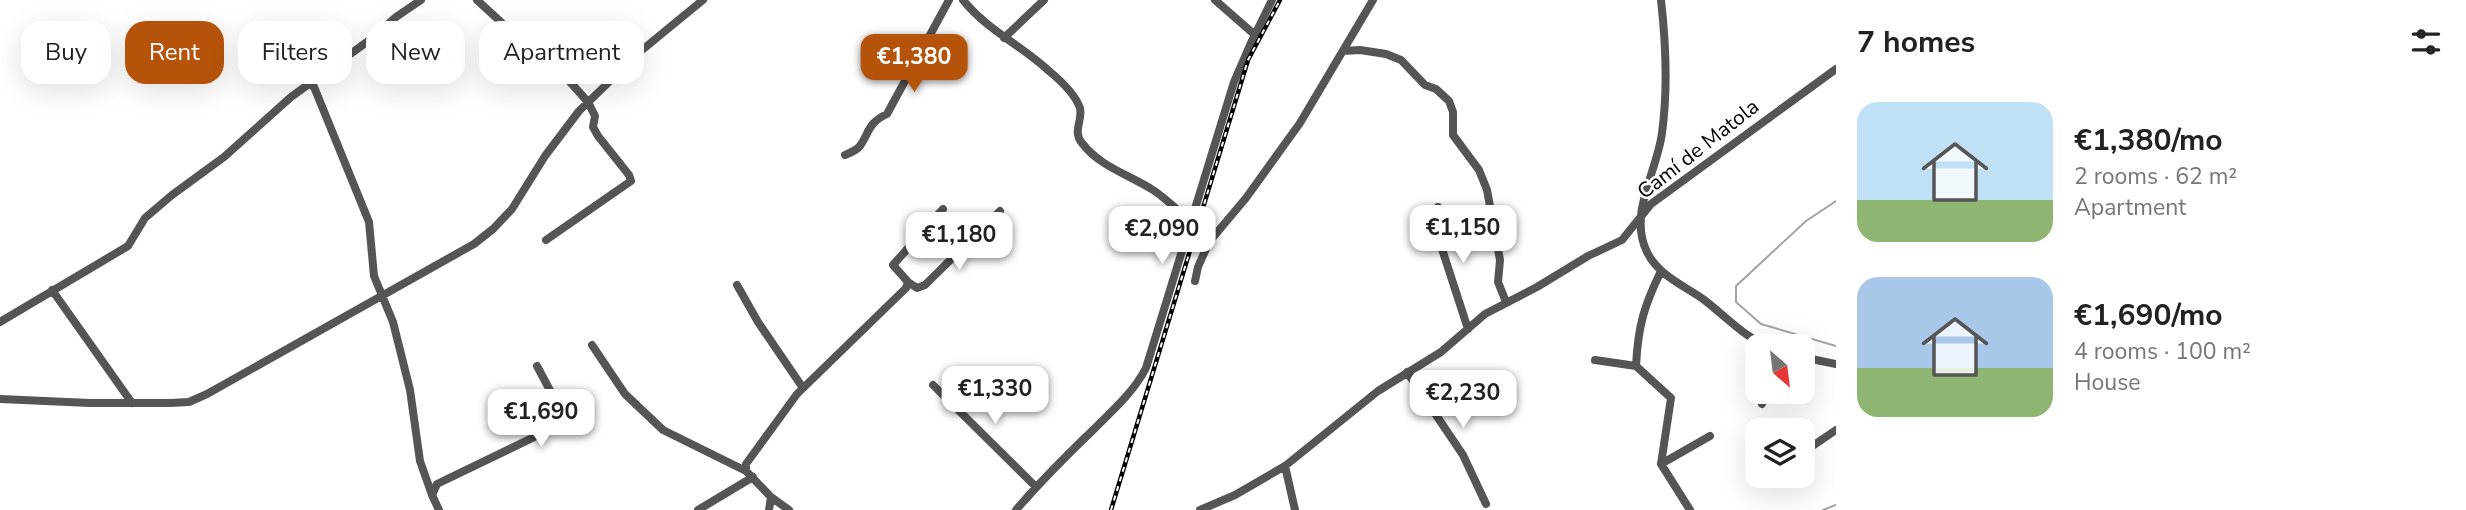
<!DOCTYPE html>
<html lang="en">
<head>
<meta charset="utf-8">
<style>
	:root { --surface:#fff; --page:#f6f6f6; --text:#222; --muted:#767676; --accent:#b45309 }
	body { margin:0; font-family:"Nunito Sans",sans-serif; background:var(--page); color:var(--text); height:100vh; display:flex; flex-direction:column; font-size:26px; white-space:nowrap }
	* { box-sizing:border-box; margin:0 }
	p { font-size:23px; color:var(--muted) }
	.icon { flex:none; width:38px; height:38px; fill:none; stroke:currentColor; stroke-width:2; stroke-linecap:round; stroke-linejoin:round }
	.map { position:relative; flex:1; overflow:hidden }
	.details { display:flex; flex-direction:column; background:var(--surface); width:630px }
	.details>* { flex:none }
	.banner { position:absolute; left:21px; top:21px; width:665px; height:63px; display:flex; gap:14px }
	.needle { width:46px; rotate:152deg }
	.buttons { position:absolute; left:1745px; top:334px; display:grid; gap:14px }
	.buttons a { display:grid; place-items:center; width:70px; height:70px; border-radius:14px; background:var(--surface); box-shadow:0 7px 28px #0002; font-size:35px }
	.price { position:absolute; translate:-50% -60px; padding:0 16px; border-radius:14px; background:#fff; color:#222; font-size:23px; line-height:46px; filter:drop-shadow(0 2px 4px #0008) }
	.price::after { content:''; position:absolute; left:50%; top:42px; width:21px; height:16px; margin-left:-10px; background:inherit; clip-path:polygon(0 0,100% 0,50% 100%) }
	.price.active { background:var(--accent); color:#fff }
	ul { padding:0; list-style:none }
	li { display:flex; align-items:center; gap:21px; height:175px; padding:0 21px }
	li span { display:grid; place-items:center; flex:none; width:196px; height:140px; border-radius:21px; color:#555 }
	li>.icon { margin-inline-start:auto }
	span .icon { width:84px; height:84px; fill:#fffc; stroke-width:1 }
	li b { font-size:30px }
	h2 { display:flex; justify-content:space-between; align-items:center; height:84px; padding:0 21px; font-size:30px }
	.chip { padding:0 24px; border-radius:21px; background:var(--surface); box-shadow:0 7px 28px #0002; font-size:24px; line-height:63px }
	.chip.active { background:var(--accent); color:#fff }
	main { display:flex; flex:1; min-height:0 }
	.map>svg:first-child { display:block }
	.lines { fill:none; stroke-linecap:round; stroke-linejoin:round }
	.stream { stroke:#a3a3a3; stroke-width:2 }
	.street { stroke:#555; stroke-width:8 }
	.rail-casing { stroke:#000; stroke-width:4.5 }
	.rail { stroke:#fff; stroke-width:2; stroke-dasharray:5; stroke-linecap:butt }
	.labels { text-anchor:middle; stroke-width:5; stroke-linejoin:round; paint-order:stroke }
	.street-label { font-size:21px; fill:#000; stroke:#fff }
</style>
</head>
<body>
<main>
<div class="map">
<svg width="1836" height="510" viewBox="0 0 1836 510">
	<rect width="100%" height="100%" fill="#fff"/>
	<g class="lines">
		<path class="stream" d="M1836 201 1806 221 1736 286V302L1761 324 1836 346
			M1823 510 1836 505"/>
		<path class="street" d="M477 0 527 46 553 63 588 102 595 116 593 127 598 136 629 175 631 181 546 240
			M963 0C987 30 1021 45 1049 71 1060 80 1075 94 1080 108 1083 121 1072 131 1082 143 1100 167 1130 175 1153 190 1167 199 1178 211 1190 221
			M1215 0 1255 35
			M1661 0C1666 44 1668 89 1662 133 1657 172 1628 214 1647 252 1658 275 1683 285 1703 299 1724 315 1743 336 1767 346
			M1004 38 1044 0
			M1343 51 1360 50 1386 54 1401 60 1425 85 1436 89 1449 101 1453 112V135L1479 170 1487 190 1500 260 1498 282 1506 302
			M312 82 369 222 374 276 393 322 410 390 420 461 432 495
			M845 155C850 153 857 150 860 146 870 131 868 123 887 114L949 0
			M1438 207 1446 244 1442 249 1468 329
			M1661 271C1644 306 1638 326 1636 366L1671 398 1661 464 1690 510
			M1195 281 1198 267 1209 242 1246 198 1300 123 1373 0
			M908 282 917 288 925 285 1000 211
			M737 285 758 322 803 388
			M52 290 132 403
			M0 322 128 246 145 218 172 195 224 157 291 97 371 39 396 17 421 0
			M592 345 625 394 663 430 746 471
			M1802 357 1836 364
			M1595 360 1636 366
			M1407 372 1463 455 1486 504
			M933 385 1036 487
			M0 399 90 403H170L189 402 207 394 474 244 493 229 512 209 545 156 579 111 642 50 703 0
			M1762 404 1768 392
			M1811 447 1836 430
			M1661 464 1710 436
			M1285 466 1295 510
			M771 497 789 510
			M439 510 432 495 437 484 557 426 562 418 561 411 537 366
			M698 510 753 477
			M769 510 771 497 746 471V464L797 394 906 288 908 282 893 265 943 209
			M1016 510C1040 482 1066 456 1092 431 1112 411 1133 393 1146 368L1234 82 1250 45 1272 0
			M1200 510 1235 495 1285 466 1378 391 1441 352 1485 314 1537 287 1588 256 1622 240 1651 204 1836 69"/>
		<g class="rail-casing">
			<path id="rail" d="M1111 510 1248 60 1280 0"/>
		</g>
		<use href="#rail" class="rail"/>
	</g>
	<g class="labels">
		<g class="street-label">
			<text transform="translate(1698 149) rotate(-38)" y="7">Camí de Matola</text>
		</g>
	</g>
</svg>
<div class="buttons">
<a><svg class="needle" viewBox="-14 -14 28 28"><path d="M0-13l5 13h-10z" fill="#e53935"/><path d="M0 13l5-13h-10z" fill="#767676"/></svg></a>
<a><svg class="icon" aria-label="layers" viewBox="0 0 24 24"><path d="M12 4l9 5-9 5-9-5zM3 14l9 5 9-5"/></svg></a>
</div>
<b class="price active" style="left:914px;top:94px">€1,380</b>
<b class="price" style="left:1463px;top:265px">€1,150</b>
<b class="price" style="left:1162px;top:266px">€2,090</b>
<b class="price" style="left:959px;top:272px">€1,180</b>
<b class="price" style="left:995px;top:426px">€1,330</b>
<b class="price" style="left:1463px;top:430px">€2,230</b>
<b class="price" style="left:541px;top:449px">€1,690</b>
<div class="banner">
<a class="chip">Buy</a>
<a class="chip active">Rent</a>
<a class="chip">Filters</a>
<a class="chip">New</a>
<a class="chip">Apartment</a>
</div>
</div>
<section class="details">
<h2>7 homes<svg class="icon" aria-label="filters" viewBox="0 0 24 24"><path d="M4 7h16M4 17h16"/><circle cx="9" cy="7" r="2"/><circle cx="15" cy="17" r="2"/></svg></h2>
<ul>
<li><span style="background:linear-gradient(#bfe0f5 70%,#8fb573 0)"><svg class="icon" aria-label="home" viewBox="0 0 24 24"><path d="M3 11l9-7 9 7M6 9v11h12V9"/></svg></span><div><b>€1,380/mo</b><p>2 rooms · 62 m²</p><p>Apartment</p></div></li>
<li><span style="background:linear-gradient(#a9c7e8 65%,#8fb573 0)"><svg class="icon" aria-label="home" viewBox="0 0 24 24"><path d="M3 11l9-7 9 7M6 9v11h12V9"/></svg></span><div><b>€1,690/mo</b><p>4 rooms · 100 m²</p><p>House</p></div></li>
</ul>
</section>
</main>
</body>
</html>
